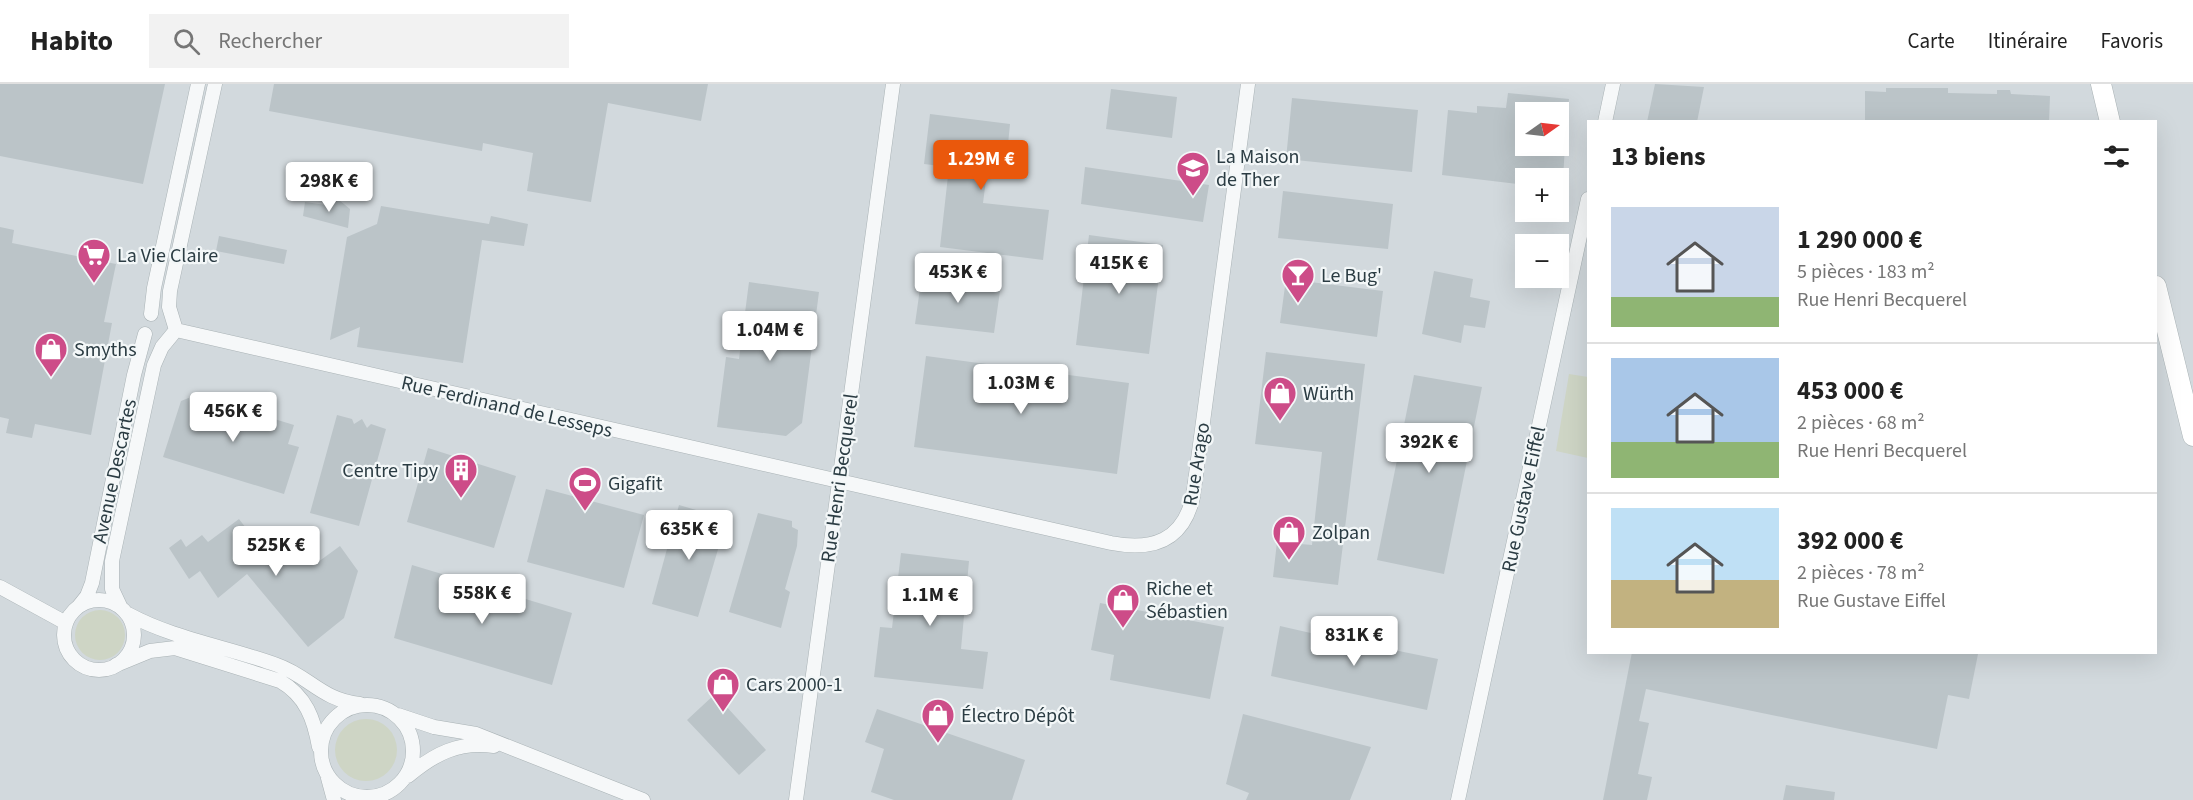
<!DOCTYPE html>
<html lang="fr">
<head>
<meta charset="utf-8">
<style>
	:root { --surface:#fff; --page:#f2f2f2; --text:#222; --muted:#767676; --line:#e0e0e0; --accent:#ea580c }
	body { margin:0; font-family:"Source Sans 3",sans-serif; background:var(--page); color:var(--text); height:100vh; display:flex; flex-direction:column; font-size:22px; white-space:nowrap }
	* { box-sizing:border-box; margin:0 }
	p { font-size:20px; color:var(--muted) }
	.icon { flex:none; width:33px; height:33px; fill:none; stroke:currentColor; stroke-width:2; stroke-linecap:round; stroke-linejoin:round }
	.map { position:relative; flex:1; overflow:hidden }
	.panel { position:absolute; left:1587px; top:36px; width:570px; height:534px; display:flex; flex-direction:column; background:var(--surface); border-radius:0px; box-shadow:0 6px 24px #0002 }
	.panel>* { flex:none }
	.needle { width:39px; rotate:76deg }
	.tools { position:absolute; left:1515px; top:18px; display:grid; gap:12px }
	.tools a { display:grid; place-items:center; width:54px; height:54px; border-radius:0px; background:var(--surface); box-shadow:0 6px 24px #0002; font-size:30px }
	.price { position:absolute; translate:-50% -51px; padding:0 14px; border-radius:6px; background:#fff; color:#222; font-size:20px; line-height:39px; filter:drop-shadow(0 2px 3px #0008) }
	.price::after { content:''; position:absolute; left:50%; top:36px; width:18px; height:14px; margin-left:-9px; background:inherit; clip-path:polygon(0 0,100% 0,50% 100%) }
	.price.selected { background:var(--accent); color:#fff }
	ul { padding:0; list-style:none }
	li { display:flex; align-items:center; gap:18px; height:150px; padding:0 24px }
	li+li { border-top:2px solid var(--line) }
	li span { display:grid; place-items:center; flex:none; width:168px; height:120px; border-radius:0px; color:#555 }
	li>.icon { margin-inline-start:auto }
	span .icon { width:72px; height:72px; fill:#fffc; stroke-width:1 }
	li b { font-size:26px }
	h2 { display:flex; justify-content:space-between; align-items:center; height:72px; padding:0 24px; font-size:26px }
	header { display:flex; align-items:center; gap:36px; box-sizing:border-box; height:84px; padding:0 30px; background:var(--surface); border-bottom:2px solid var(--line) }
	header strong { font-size:28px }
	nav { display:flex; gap:33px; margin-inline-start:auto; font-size:21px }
	.search { width:420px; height:54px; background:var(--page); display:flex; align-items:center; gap:15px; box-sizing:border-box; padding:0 21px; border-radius:0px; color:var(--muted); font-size:22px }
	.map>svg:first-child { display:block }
	.built { fill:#d2d9dd; fill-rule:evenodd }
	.green { fill:#ced5c5 }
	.building { fill:#bbc4c8 }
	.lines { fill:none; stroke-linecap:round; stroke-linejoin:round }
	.street-casing { stroke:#a9b2b5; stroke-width:15 }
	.secondary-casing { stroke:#a9b2b5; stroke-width:21 }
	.street { stroke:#f6f8f9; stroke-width:14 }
	.secondary { stroke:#fff; stroke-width:20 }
	.labels { text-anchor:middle; stroke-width:4.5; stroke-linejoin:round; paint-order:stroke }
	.poi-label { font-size:20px; fill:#2b3c43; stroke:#f3f7f8; text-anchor:start }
	.street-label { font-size:20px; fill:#2b3c43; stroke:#f3f7f8 }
</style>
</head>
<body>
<header>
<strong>Habito</strong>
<div class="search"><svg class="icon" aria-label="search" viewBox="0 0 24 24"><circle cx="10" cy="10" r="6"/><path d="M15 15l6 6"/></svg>Rechercher</div>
<nav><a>Carte</a><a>Itinéraire</a><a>Favoris</a></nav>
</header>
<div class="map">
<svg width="2193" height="716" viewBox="0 0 2193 716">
	<rect width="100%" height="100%" fill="#e4e9eb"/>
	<path class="built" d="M0 0H2193V716H0ZM1526 28H1558V62H1526ZM1588 38H2156V568H1588ZM1526 94H1558V128H1526ZM1526 160H1558V194H1526Z"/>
	<path class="green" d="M1569 290 1588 293V374L1556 367Z
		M75 551a25 25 0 1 1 50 0a25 25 0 1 1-50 0Z
		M335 666a31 31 0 1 1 62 0a31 31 0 1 1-62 0Z"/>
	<path class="building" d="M0 0H165L143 100 0 72Z
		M274 0H708L701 37 608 19 591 118 527 107 533 69 483 59 482 67 269 27Z
		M1655 0 1704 3 1697 38H1647Z
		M1886 4H1948V9L1997 10V6H2010L2011 10 2050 12 2049 38H1865V7L1886 8Z
		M1111 5 1177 13 1172 54 1106 45Z
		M1508 9 1569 15 1568 28H1526V62H1565L1563 94H1526V101L1442 91 1448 26 1477 29V22L1506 24Z
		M1292 14 1418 26 1412 88 1286 75Z
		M930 30 1010 40 1005 90 987 88 983 119 1049 126 1043 176 940 163 949 83 924 80Z
		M1085 83 1209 101 1203 138 1081 120Z
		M1283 107 1393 120 1388 165 1278 154Z
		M339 116 350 125 348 144 303 132 305 118 326 121Z
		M381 122 489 140 491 132 528 140 524 162 482 156 463 279 357 263 360 243 330 256 347 153 377 140Z
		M0 143 14 146 12 159 116 180 104 238 112 239 91 351 35 340 32 354 6 349 9 335 0 333Z
		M1089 151 1163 161 1149 270 1076 261Z
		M219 152 287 166 284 180 216 167Z
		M1434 187 1473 195 1470 213 1490 217 1485 244 1464 241 1461 259 1422 250Z
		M922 190 1001 200 994 249 915 240Z
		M1286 195 1383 207 1377 253 1280 239Z
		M749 198 819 208 802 339 786 352 717 343 726 273 739 275Z
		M1266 268 1365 280 1338 501 1273 493 1277 458 1312 461 1322 368 1255 360Z
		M926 272 1129 299 1117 390 914 363Z
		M1414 291 1482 303 1444 490 1377 476Z
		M196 311 294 341 288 360 299 363 284 410 163 373 181 317Z
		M337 331 352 335 354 340 362 335 367 344 371 340 386 345 359 442 310 429Z
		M428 364 516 392 494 464 407 438Z
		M546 405 644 431 624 504 527 478Z
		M679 421 727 435 698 533 652 520Z
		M758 429 792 437V443L798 446 797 462 785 505 790 508 781 544 729 528Z
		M239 435 268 473 297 451 318 478 340 462 358 487 344 534 308 563 247 490 218 514 200 487 189 495 169 464 181 455 186 463 202 451 208 458Z
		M901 469 969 477 961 565 988 568 983 605 874 593 880 543 892 544Z
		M412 481 572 529 552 601 394 554Z
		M1100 519 1153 529 1168 519 1178 534 1224 543 1210 615 1110 596 1114 571 1091 566Z
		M1280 542 1337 555 1339 543 1352 545 1350 557 1438 575 1427 626 1271 592Z
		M1632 568H1969L1978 570 1969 615 1948 611 1937 665 1646 605 1639 637 1649 639 1638 690 1652 693 1647 716H1603Z
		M715 610 766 666 739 691 687 636Z
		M877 625 1025 676 1012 716H894L871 708 884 665 865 658Z
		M1243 630 1371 663 1350 716H1246L1249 709 1226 700Z
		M1786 701 1835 708 1834 716H1783Z"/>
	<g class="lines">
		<g class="street-casing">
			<path id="street" d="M1605 38 1613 0
				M151 230 154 204 198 0
				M176 246 1111 459C1152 467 1183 457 1193 413L1248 0
				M0 503 66 539
				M64 551a35 35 0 1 1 70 0a35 35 0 1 1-70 0Z
				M79 522 87 512 92 499 134 291 145 250
				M120 522 112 505V477L154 281 162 263 176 246 169 223 170 207 215 0
				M128 530C174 555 228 563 277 581 309 592 321 616 360 620
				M116 581 150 567 175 564 280 597C306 612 314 635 319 663
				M321 667a46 46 0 1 1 92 0a46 46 0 1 1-92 0Z
				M398 631 434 643 476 650 643 716
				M408 692C434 670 459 657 494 662
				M328 694 334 716
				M796 716 893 0
				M1458 716 1588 115"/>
		</g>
		<g class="secondary-casing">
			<path id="secondary" d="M2101 0 2110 38
				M2156 202 2193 352"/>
		</g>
		<use href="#street" class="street"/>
		<use href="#secondary" class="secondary"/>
	</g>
	<defs>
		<g id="school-pin" transform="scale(1.725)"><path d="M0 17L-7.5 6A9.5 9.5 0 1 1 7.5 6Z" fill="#cd4c88" stroke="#f3f7f8"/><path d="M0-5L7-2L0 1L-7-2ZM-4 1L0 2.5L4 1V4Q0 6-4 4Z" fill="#fff"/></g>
		<g id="supermarket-pin" transform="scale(1.725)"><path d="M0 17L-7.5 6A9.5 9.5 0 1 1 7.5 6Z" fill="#cd4c88" stroke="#f3f7f8"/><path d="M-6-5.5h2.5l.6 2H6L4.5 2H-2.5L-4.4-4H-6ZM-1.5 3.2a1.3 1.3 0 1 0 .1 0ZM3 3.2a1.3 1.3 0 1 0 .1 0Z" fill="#fff"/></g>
		<g id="bar-pin" transform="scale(1.725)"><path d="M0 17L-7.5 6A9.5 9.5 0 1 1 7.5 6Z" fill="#cd4c88" stroke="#f3f7f8"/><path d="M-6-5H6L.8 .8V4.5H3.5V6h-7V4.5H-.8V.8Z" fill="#fff"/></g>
		<g id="shop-pin" transform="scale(1.725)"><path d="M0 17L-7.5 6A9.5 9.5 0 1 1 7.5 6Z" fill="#cd4c88" stroke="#f3f7f8"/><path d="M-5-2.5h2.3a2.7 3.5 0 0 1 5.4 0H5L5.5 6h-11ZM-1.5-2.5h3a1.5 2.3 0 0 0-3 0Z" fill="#fff"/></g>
		<g id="building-pin" transform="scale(1.725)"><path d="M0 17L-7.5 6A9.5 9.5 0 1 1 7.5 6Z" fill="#cd4c88" stroke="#f3f7f8"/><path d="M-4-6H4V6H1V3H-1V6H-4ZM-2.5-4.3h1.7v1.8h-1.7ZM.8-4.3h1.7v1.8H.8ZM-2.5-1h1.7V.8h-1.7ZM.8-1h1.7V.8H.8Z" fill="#fff"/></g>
		<g id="stadium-pin" transform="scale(1.725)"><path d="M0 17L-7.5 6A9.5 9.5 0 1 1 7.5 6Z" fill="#cd4c88" stroke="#f3f7f8"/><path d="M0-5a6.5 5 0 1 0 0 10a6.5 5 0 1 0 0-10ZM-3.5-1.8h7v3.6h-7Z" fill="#fff"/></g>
	</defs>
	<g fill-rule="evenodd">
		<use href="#school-pin" x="1193" y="84"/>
		<use href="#supermarket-pin" x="94" y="171"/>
		<use href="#bar-pin" x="1298" y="191"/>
		<use href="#shop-pin" x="51" y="265"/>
		<use href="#shop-pin" x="1280" y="309"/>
		<use href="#building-pin" x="461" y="386"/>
		<use href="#stadium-pin" x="585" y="399"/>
		<use href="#shop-pin" x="1289" y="448"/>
		<use href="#shop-pin" x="1123" y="516"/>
		<use href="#shop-pin" x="723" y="600"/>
		<use href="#shop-pin" x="938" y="631"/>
	</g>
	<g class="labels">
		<g class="poi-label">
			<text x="1216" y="79">La Maison<tspan x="1216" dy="23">de Ther</tspan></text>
			<text x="117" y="178">La Vie Claire</text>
			<text x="1321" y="198">Le Bug'</text>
			<text x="74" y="272">Smyths</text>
			<text x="1303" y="316">Würth</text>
			<text x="438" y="393" text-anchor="end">Centre Tipy</text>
			<text x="608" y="406">Gigafit</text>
			<text x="1312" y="455">Zolpan</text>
			<text x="1146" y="511">Riche et<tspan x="1146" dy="23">Sébastien</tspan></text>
			<text x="746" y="607">Cars 2000-1</text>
			<text x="961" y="638">Électro Dépôt</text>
		</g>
		<g class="street-label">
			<text transform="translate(507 322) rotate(13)" y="7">Rue Ferdinand de Lesseps</text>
			<text transform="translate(1196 380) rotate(-81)" y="7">Rue Arago</text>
			<text transform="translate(114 387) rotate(-78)" y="7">Avenue Descartes</text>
			<text transform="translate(839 394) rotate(-82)" y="7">Rue Henri Becquerel</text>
			<text transform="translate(1523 415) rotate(-78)" y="7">Rue Gustave Eiffel</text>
		</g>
	</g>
</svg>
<div class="tools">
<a><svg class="needle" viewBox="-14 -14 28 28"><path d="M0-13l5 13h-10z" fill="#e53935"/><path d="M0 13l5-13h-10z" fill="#767676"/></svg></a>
<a>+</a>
<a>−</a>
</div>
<b class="price selected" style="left:981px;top:107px">1.29M €</b>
<b class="price" style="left:329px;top:129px">298K €</b>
<b class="price" style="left:1119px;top:211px">415K €</b>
<b class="price" style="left:958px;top:220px">453K €</b>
<b class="price" style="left:770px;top:278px">1.04M €</b>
<b class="price" style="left:1021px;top:331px">1.03M €</b>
<b class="price" style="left:233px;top:359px">456K €</b>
<b class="price" style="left:1429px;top:390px">392K €</b>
<b class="price" style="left:689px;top:477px">635K €</b>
<b class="price" style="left:276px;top:493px">525K €</b>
<b class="price" style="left:482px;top:541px">558K €</b>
<b class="price" style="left:930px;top:543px">1.1M €</b>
<b class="price" style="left:1354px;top:583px">831K €</b>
<section class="panel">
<h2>13 biens<svg class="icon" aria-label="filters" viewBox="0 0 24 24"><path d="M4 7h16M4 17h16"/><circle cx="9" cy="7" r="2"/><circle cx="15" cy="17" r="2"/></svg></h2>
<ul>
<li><span style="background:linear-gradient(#c9d6e8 75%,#8fb573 0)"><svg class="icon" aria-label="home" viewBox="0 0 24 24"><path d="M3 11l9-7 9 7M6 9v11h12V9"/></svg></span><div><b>1 290 000 €</b><p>5 pièces · 183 m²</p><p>Rue Henri Becquerel</p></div></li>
<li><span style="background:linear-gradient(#a9c7e8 70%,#8fb573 0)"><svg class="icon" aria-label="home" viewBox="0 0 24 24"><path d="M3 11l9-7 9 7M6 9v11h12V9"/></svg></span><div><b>453 000 €</b><p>2 pièces · 68 m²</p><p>Rue Henri Becquerel</p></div></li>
<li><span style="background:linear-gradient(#bfe0f5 60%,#c2b280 0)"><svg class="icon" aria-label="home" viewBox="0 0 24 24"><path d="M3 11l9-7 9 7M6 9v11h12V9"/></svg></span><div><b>392 000 €</b><p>2 pièces · 78 m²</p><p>Rue Gustave Eiffel</p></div></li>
</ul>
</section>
</div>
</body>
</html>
